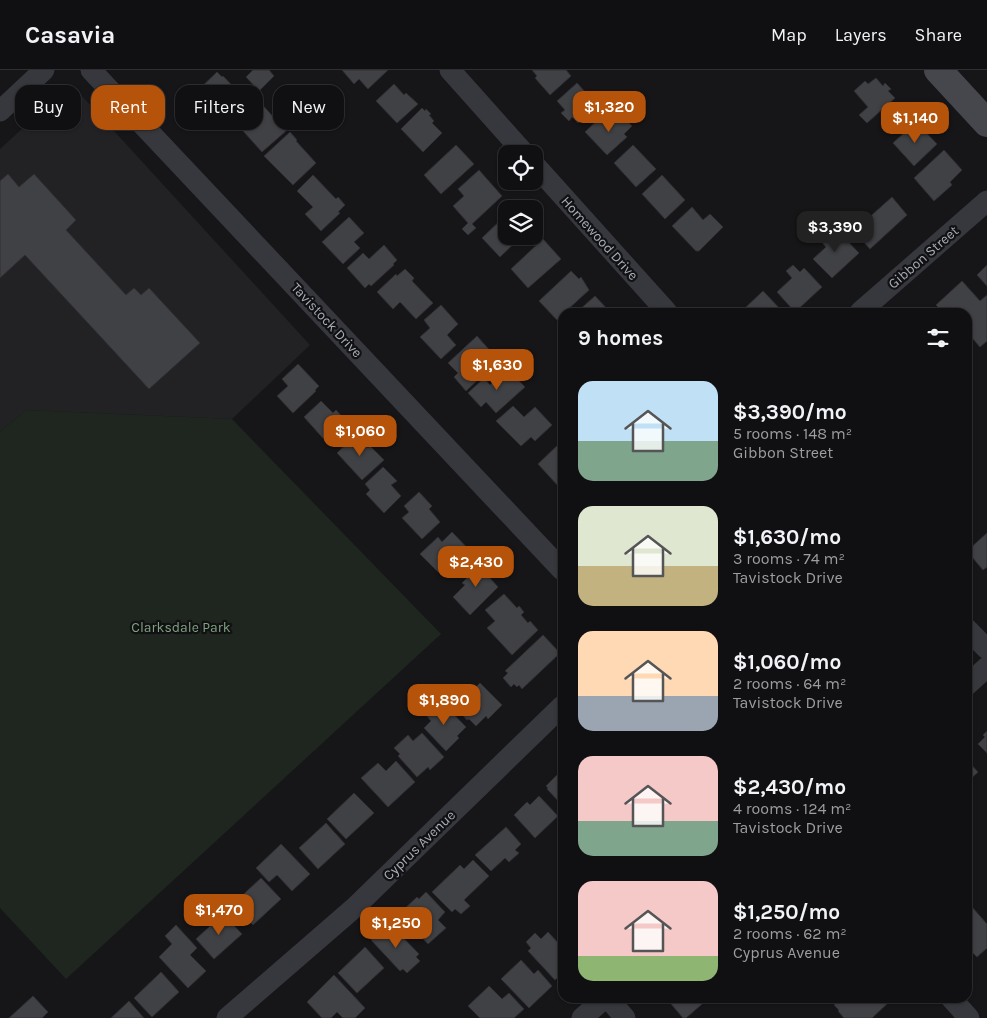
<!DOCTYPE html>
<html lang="en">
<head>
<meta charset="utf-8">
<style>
	:root { --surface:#101012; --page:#1e1e20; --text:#f1f3f6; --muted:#9c9d9f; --line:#303032; --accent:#b45309 }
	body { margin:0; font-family:Karla,sans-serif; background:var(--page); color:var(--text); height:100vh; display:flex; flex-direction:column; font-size:19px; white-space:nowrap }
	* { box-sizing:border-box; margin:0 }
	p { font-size:16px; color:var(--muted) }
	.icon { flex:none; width:28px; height:28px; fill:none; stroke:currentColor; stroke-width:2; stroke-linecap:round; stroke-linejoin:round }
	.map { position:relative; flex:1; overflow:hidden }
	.drawer { position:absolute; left:558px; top:238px; width:414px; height:695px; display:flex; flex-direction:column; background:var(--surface); border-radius:15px; box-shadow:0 1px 4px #0004,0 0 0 1px var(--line) }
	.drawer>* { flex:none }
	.hud { position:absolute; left:15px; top:15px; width:468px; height:45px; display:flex; gap:10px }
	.buttons { position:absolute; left:498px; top:75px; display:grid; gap:10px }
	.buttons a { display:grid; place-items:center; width:45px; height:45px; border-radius:10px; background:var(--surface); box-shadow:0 1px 4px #0004,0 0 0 1px var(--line); font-size:25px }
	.price { position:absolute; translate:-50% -42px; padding:0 11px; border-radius:10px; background:var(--accent); color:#fff; font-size:16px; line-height:32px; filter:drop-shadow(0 1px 2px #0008) }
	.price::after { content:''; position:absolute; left:50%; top:30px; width:15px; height:11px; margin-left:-8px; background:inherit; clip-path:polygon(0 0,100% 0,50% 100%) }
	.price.selected { background:#222; color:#fff }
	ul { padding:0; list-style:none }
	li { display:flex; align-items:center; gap:15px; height:125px; padding:0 20px }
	li span { display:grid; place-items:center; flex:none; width:140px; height:100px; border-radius:15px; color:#555 }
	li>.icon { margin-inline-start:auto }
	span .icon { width:60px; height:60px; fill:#fffc; stroke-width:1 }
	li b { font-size:21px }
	h2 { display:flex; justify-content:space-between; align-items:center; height:60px; padding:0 20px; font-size:21px }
	.pill { padding:0 18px; border-radius:15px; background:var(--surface); box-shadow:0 1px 4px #0004,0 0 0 1px var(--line); font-size:18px; line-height:45px }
	.pill.selected { background:var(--accent); color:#fff }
	header { display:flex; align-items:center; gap:30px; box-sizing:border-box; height:70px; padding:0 25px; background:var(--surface); border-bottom:1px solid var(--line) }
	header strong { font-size:24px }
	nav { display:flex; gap:28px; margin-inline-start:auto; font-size:18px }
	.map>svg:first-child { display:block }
	.built { fill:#222225 }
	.green { fill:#1e261f }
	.building { fill:#404145; stroke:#303034 }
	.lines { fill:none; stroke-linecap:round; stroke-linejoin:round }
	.street { stroke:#37383d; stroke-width:21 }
	.secondary { stroke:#45474d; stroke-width:28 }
	.labels { text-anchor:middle; stroke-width:4.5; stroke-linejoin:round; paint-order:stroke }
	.street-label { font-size:14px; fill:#a8adb8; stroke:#111113 }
	.park-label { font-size:14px; fill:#7fa381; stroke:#111113 }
</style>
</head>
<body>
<header>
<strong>Casavia</strong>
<nav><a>Map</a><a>Layers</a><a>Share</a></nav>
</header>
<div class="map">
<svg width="987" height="948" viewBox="0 0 987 948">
	<rect width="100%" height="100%" fill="#161618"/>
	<path class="built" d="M71 14 310 275 232 349 26 340 0 362V79Z"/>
	<path class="green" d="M26 340 232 349 441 564 66 909 0 838V362Z"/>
	<path class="building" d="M253 0H269L274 6 259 21 246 7Z
		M342 0H388L368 19 359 9 354 14Z
		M532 0H566L571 6 550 25 535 8 537 6Z
		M217 2 222 7 223 6 241 25 236 29 242 36 228 49 215 35 206 42 192 26Z
		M876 8 883 16 885 13 891 19 888 21 895 28 867 53 859 45 868 37 854 21 865 11 868 14Z
		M577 13 597 35 578 53 572 47 569 51 561 43 565 40 557 31Z
		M394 14 404 25 406 23 418 34 397 53 376 31Z
		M258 30 286 61 262 82 234 51Z
		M422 38 425 41 426 39 431 44 429 45 434 51 432 53 442 63 423 82 401 59Z
		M605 43 614 53 622 46 632 56 624 64 627 67 607 85 585 62Z
		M916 52 937 74 914 96 893 73Z
		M290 62 297 70 296 71 316 93 293 115 264 86Z
		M456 75 474 94 441 124 424 105Z
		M633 75 656 99 636 117 614 93Z
		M944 80 962 100 950 112 952 115 934 131 914 108Z
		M479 100 502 126 472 154 476 158 468 165 462 159 468 153 453 136 464 126 458 119Z
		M8 104 19 117 34 104 76 150 66 160 126 225 134 218 141 225 149 218 200 273 149 319 25 185 0 208V111Z
		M313 105 336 129 338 127 345 135 338 142 340 143 321 161 305 144 313 137 297 121Z
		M662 105 685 130 665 149 642 124Z
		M892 127 907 145 870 179 854 161Z
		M692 137 703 150 710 144 723 157 699 181H696L672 156Z
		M506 145V166H522L500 187 482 168Z
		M349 147 364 163 354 172 360 178 343 194 322 172Z
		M834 157 859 183 832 208 813 189 826 177 820 170 824 166 823 163Z
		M543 169 561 189 528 218 511 199Z
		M384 175 397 190 393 194 394 195 371 216 369 214 365 218 347 198 363 183 369 189Z
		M793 195 800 202 804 198 822 217 795 242 777 222 792 208 786 201Z
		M987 195V216L977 205Z
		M405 199 414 208 412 211 433 233 416 249 400 232 393 239 377 222 396 204 397 206Z
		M571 201 579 209 581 207 589 220 565 242H562V245L557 250 539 231Z
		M962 211 980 231 987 225V271L980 277 966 261V242H943L936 235Z
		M763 221 783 242 785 240 787 242H746L743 240Z
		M595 226 610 242H577Z
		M441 235 458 254 447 265 456 275 441 289 420 267 430 258 424 250Z
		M477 266 493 284 476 300 482 306 466 321 454 307 458 303 448 293Z
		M298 294 319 316 315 320 316 321 293 343 277 326 288 316 282 309Z
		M507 298 525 317 496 343 486 332 481 337 468 323 484 308 490 315Z
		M321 331 333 343 336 340 350 355 329 375 304 347Z
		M513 336 524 347 535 337 552 355 535 371 531 367 521 376 496 351Z
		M356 365 368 378 370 376 384 390 362 410 337 383Z
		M562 371V416L560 418 538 394Z
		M383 397 397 411 391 415 401 426 384 443 366 424 370 420 365 414Z
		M419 422 432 436 429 439 440 452 422 469 402 448 409 442 404 436Z
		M452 462 476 487 460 503 449 491 438 502 420 484 438 467 442 472Z
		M987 463V497L983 500 967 481Z
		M480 490 493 503 489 507 498 517 470 545 453 527 465 515 462 513 468 507 465 504Z
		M504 524 517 538 519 536 524 542 521 545 528 553 530 551 538 560 512 585 487 558 495 551 485 540Z
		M543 565 560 583 522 619 519 615 517 617 514 614 511 617 503 608 508 603 505 601Z
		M480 613 502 635 488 649 486 646 476 656 469 649 467 650 456 638 459 633 453 627 466 615 472 621Z
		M441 631 466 657 457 666 459 668 446 681 424 658 431 651 426 645Z
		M987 661V683L978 674 985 667 983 665Z
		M422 663 444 687 430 700 428 697 417 707 398 686 400 684 394 678 408 665 413 671Z
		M966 689 978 702 966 713Z
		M396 691 415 712 388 737 361 708 378 693 386 701Z
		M562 700V735L547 719 548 718 546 716Z
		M354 723 374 743 346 769 327 749Z
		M539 726 558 746 535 768 514 745 527 732 530 735Z
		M326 753 345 774 318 799 299 778Z
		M506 757 521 774 515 780 519 783 509 792 505 788 491 801 475 785Z
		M281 774 310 804 292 821 277 805 269 812 256 798Z
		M473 790 489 806 464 830 470 836 461 844 455 839 452 842 432 822 460 795 464 799Z
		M261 808 281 829 253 855 233 834Z
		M426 822 445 842 438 850 446 858 428 874 400 843 417 827 419 829Z
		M972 837 987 854V878L977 887 966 876V839L967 838 969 840Z
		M223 844 242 864 214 889 196 869Z
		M389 853 419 884 416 887 420 891 407 903 403 899 400 901 371 870Z
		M176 855 197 878 190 885 206 901 188 918 159 887 172 874 165 866Z
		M548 862 562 877V903L555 910 528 881 531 878 526 872 535 863 541 869Z
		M365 877 384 898 357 923 338 903Z
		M521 890 534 904 538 900 552 916 529 938 501 909Z
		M161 902 179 922 152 947 134 928Z
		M334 905 365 938 355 948H343L337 942 331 948H322L307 932Z
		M489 916 502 929 509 923 524 939 514 948H480L468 936Z
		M33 926 48 942 42 948H9Z
		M666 928H709L686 948H683Z
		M842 928H887L890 931 872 948H844L838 941 839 940 834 935Z
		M129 931 144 948H111Z"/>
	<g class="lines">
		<path class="street" d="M91 0 562 500
			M450 0 525 84
			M0 41 44 0
			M534 94 667 242
			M860 242 987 131
			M966 558 987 579
			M966 616 987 597
			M608 928 625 948
			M951 928 969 948
			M227 948 354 838 562 636
			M582 948 605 928"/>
		<path class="secondary" d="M938 0 987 53"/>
	</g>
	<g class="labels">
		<g class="street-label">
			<text transform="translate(600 168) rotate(48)" y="5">Homewood Drive</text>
			<text transform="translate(923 187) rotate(-41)" y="5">Gibbon Street</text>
			<text transform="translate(327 250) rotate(47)" y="5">Tavistock Drive</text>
			<text transform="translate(419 775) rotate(-44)" y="5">Cyprus Avenue</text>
		</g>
		<g class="park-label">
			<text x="181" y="562">Clarksdale Park</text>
		</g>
	</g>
</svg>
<div class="buttons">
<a><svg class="icon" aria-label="locate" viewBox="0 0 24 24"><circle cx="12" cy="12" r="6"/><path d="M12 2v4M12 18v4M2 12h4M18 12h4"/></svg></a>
<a><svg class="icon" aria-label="layers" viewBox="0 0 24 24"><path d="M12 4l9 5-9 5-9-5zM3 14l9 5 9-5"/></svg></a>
</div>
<b class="price" style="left:609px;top:63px">$1,320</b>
<b class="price" style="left:915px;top:74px">$1,140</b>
<b class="price selected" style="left:835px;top:183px">$3,390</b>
<b class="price" style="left:497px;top:321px">$1,630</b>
<b class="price" style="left:360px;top:387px">$1,060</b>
<b class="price" style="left:476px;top:518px">$2,430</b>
<b class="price" style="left:444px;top:656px">$1,890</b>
<b class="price" style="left:219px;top:866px">$1,470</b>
<b class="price" style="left:396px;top:879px">$1,250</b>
<div class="hud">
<a class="pill">Buy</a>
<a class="pill selected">Rent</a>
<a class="pill">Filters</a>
<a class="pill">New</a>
</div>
<section class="drawer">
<h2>9 homes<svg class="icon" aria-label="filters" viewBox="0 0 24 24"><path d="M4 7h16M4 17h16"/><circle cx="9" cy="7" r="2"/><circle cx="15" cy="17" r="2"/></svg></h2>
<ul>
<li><span style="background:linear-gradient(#bfe0f5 60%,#7fa58c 0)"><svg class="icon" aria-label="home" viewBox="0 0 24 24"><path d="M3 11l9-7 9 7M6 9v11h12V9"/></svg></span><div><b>$3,390/mo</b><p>5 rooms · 148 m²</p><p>Gibbon Street</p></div></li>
<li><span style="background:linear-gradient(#dfe7d0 60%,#c2b280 0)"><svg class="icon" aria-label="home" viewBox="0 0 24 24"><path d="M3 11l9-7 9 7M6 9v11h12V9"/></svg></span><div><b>$1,630/mo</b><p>3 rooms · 74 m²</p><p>Tavistock Drive</p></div></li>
<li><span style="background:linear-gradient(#ffd9b3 65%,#9aa5b1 0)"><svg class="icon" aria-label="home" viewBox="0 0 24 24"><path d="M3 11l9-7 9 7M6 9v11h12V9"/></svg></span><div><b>$1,060/mo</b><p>2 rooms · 64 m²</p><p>Tavistock Drive</p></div></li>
<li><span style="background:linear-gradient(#f6c9c9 65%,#7fa58c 0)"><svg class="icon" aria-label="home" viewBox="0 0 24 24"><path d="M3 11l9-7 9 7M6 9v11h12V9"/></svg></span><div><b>$2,430/mo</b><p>4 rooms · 124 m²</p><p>Tavistock Drive</p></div></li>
<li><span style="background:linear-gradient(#f6c9c9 75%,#8fb573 0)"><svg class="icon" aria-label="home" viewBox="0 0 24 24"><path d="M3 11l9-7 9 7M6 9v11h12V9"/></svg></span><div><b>$1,250/mo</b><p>2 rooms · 62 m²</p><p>Cyprus Avenue</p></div></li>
</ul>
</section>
</div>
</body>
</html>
